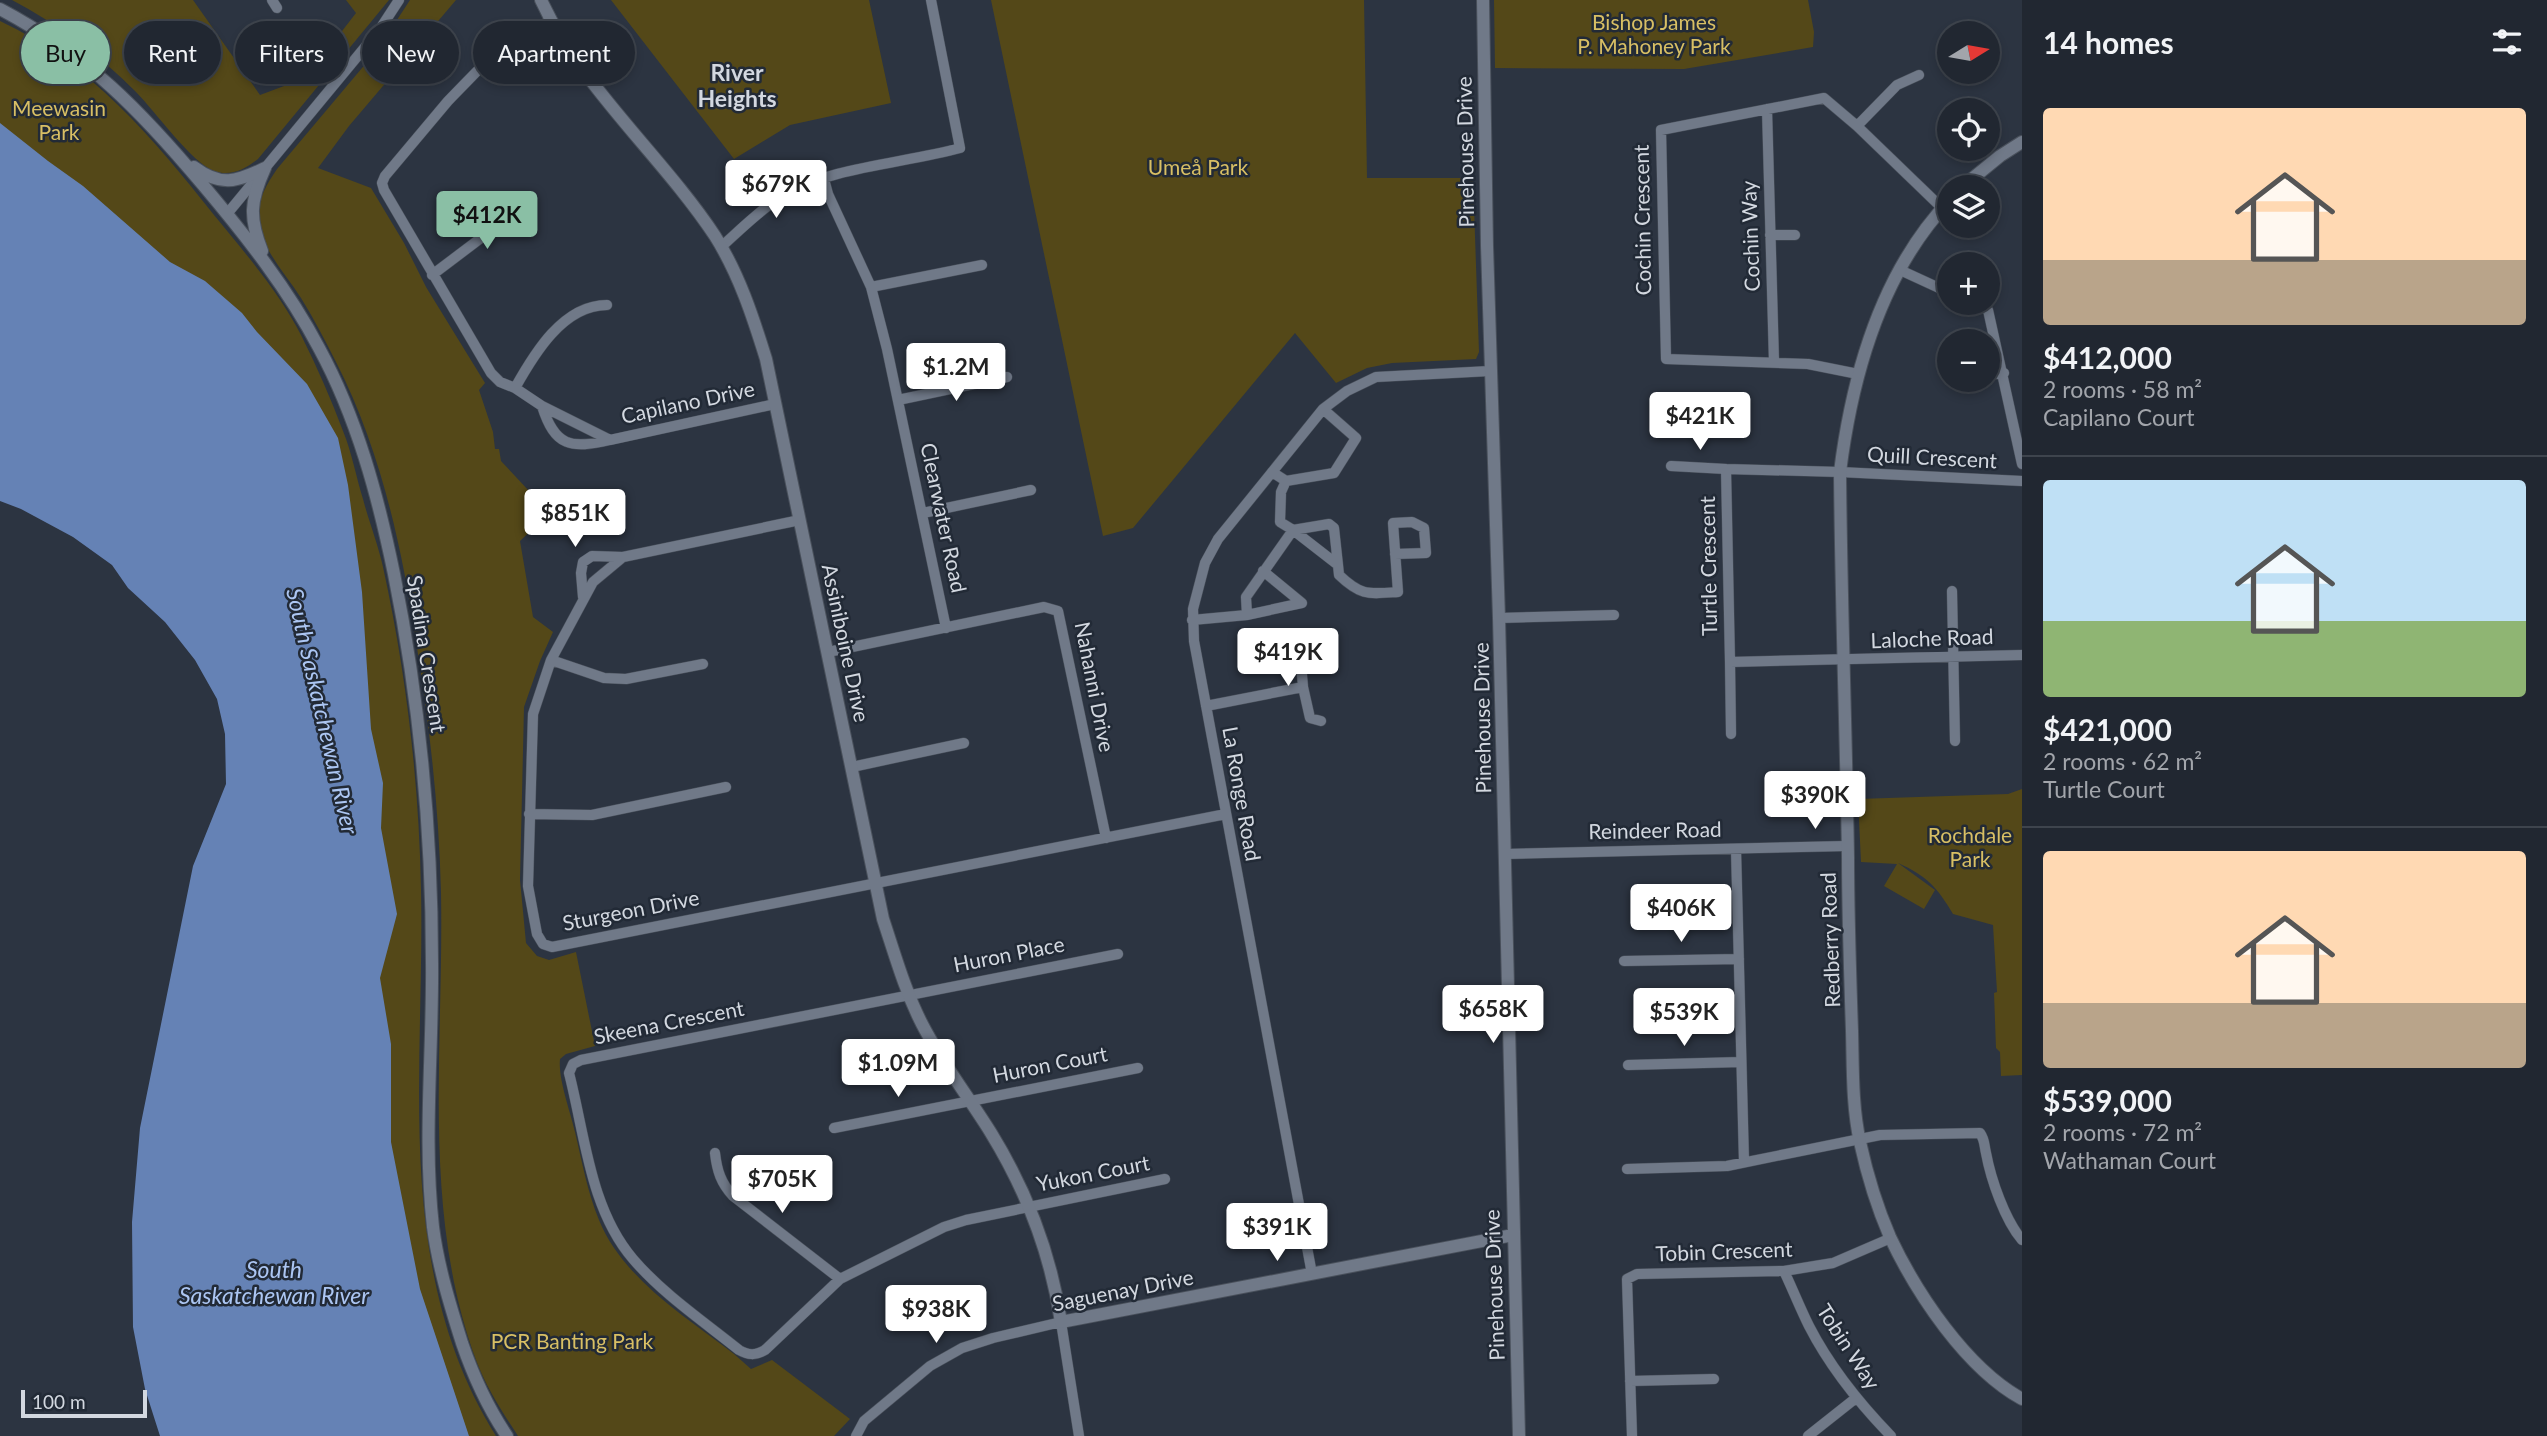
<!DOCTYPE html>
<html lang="en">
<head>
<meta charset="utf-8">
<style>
	:root { --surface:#212731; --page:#292f39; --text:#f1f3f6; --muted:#a2a5ab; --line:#3e444d; --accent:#8abfa5 }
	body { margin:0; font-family:Lato,sans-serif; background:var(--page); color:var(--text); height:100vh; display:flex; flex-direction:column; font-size:26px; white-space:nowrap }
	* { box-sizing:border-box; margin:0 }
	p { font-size:23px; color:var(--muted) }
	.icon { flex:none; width:38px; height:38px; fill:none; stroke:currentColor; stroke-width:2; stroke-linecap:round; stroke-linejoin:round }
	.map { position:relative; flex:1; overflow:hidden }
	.panel { display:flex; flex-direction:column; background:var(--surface); width:525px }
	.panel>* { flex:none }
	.top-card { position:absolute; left:21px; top:21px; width:665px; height:63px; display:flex; gap:14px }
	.needle { width:46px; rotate:79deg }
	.fabs { position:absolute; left:1937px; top:21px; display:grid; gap:14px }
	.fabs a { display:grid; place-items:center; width:63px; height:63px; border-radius:50%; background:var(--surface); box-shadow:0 4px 10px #0003,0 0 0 2px var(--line); font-size:35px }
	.scale { position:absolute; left:21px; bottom:18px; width:126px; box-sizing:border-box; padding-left:7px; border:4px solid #d3d8e0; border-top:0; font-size:19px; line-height:24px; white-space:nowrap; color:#d3d8e0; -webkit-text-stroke:5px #222a36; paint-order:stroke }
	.price { position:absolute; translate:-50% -60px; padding:0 16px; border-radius:7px; background:#fff; color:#222; font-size:23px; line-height:46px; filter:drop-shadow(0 2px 4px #0008) }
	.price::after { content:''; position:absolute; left:50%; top:42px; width:21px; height:16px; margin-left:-10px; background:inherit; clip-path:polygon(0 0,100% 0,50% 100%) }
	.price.current { background:var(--accent); color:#111 }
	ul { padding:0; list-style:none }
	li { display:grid; align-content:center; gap:14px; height:371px; padding:0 21px }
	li+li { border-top:2px solid var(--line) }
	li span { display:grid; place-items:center; height:217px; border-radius:7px; color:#555 }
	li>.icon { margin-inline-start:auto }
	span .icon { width:126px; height:126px; fill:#fffc; stroke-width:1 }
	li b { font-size:30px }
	h2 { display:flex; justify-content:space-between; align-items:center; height:84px; padding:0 21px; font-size:30px }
	.pill { padding:0 24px; border-radius:32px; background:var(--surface); box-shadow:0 4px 10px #0003,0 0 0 2px var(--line); font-size:24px; line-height:63px }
	.pill.current { background:var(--accent); color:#111 }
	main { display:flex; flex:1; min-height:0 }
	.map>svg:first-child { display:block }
	.green { fill:#544818 }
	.water { fill:#6582b5 }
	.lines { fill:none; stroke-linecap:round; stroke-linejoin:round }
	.minor-casing { stroke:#49505b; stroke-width:11 }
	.tertiary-casing { stroke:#49505b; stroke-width:14 }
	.minor { stroke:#707988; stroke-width:10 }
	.tertiary { stroke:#707988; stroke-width:12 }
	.labels { text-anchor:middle; stroke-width:5; stroke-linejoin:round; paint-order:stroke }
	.park-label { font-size:21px; fill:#d8bf64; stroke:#222a36 }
	.street-label { font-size:21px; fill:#d3d8e0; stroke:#222a36 }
	.neighbourhood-label { font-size:23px; font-weight:bold; fill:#d3d8e0; stroke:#222a36 }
	.water-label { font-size:23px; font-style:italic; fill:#acc6f3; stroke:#222a36 }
</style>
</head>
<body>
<main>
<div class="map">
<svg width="2022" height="1436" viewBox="0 0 2022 1436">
	<rect width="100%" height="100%" fill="#2c3441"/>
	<path class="green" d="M12 0H193L260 95 284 86 315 66 356 13 346 0H389L258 159C245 169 231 177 214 171 192 163 155 111 136 92 100 55 57 24 12 0Z
		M410 0H456L349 126 318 168 371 188 404 243 426 287 485 383 479 390 493 432 495 449H499L501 461 530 492 563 500 520 541 533 617 553 632 540 661 524 707 520 880 526 943 537 956 549 960 576 952 595 1046 566 1054 560 1059C558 1079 570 1110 575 1132 582 1161 587 1191 599 1220 623 1279 685 1316 734 1354L751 1369 772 1360 850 1419 834 1436H518C503 1413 486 1387 476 1360 421 1211 444 1049 441 893 439 806 429 721 415 635 401 542 379 446 336 362 325 340 314 319 301 298 287 276 267 255 260 230 254 206 264 188 277 169L378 49Z
		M611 0H869L891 103 790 125 734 159Z
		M991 0H1364L1367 178H1473L1479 352 1476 359 1392 363 1367 368 1336 383 1295 333 1133 528 1103 536Z
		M1494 0H1808L1814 32 1813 47 1684 69 1495 68Z
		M0 21C90 63 154 139 214 215 245 253 280 293 302 337 317 367 331 399 343 431 352 453 356 477 363 499 369 522 378 544 383 567 406 672 419 781 421 889 425 1074 392 1270 496 1436H463L443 1381 387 1167 388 1115 0 143Z
		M2022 789V1075L2001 1076 2000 1052 1996 1048 1994 993 1997 992 1993 925 1953 914C1937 887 1927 876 1898 863L1935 890 1924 909 1884 886 1897 864 1861 862 1858 799 2008 794Z"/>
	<path class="water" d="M0 123 48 161 83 186 170 262 205 281 242 313 257 332 307 384 338 438 348 485 362 592 371 729 383 783 381 828 397 914 380 978 391 1044V1142L420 1289 469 1436H160L145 1389 133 1327 132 1222 140 1128 193 866 226 784 225 734 217 699 195 660 165 622 128 588 112 565 73 537 21 509 0 501Z"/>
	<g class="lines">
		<g class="minor-casing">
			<path id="minor" d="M272 0 277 8
				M550 21 503 46 483 65 448 101 385 176 382 183 384 190 491 373 500 382 515 388 542 406 610 440 775 404
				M1767 109 1774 362
				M1857 126 1897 85 1919 75
				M824 179 828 194 871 287 887 349 946 628
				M227 214 380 29 399 0
				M1770 235H1795
				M721 247C741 229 761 209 783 195 831 167 906 163 960 148L931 0
				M1900 270 1950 293
				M432 275 526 204
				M871 287 982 265
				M1971 303 1988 310 2022 464
				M1858 374 1808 364 1666 359 1661 130 1824 98 1857 126 1942 208
				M1988 375 2004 373
				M515 388C534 354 563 305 607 305
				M898 400 1007 377
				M542 406C555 447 571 449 610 440
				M1671 466 1726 469
				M1272 472 1286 481 1334 473 1356 438 1323 409
				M2022 481 1840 472 1726 469 1730 662 2022 655
				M923 513 1031 490
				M800 520 623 557 593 582 551 660 533 714 528 886 537 934 543 944 552 947 1226 814
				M1338 565 1339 575C1361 596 1368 594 1398 592L1393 523 1412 522 1424 528 1426 553 1395 554
				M1263 571 1302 603 1247 615 1246 597 1293 530 1338 565 1334 528 1329 524 1293 530 1280 522 1281 492 1286 481
				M1952 591 1955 741
				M583 597 581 573 583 562 592 556 623 557
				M1499 618 1614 615
				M1192 620 1247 615
				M1309 647 1300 651 1303 687 1310 718 1321 721
				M828 652 1044 607 1058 611 1106 838
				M551 660 604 678 626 679 703 664
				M1730 662 1731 734
				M1206 706 1303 687
				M852 767 964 743
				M529 814 592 815 726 787
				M1736 849 1744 1162
				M1505 854 1847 846
				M1118 954 581 1060 573 1064 569 1073C585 1135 590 1209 633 1259 663 1294 703 1321 739 1350 748 1355 755 1356 765 1350L840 1279 944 1227 966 1220 1165 1179
				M1624 961 1739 959
				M1628 1065 1741 1062
				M834 1128 1138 1068
				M715 1153C717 1171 721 1183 733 1196L840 1279
				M1627 1169 1727 1166 1880 1135 1980 1133C1985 1140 1984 1145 1986 1153 1991 1180 2005 1220 2022 1240
				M1784 1271C1793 1290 1800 1308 1809 1326 1830 1367 1859 1403 1891 1436
				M1312 1274 1194 641 1193 609 1205 563 1218 539 1323 409 1347 391 1376 377 1490 371
				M1630 1381 1714 1379
				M856 1436 864 1421 930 1366 962 1348 993 1338 1061 1322 1079 1436
				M1632 1436 1627 1279 1637 1274 1784 1271 1833 1263 1891 1238
				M1808 1436 1856 1398"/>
		</g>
		<g class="tertiary-casing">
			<path id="tertiary" d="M541 0C581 87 662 156 715 236 739 274 753 317 766 359L883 919C895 955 905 991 922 1024 942 1063 968 1096 991 1133 1026 1190 1051 1255 1061 1322L1513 1235
				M1483 0 1487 246 1499 618 1519 1436
				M0 9C87 55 141 111 203 185 246 236 288 289 319 348 357 418 378 496 394 574 420 703 432 832 432 963 433 1051 423 1139 433 1227 438 1266 450 1305 462 1343 473 1375 488 1408 507 1436
				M194 167C221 187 236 182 265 168
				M1962 187 2000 156 2022 142
				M1950 200C1881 272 1852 376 1840 472 1841 600 1846 729 1848 857 1848 915 1850 973 1852 1031 1853 1068 1852 1106 1860 1142 1867 1174 1877 1207 1890 1237 1917 1294 1966 1368 2022 1399
				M262 251C249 218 250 201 265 168"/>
		</g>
		<use href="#minor" class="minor"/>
		<use href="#tertiary" class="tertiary"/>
	</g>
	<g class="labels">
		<g class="park-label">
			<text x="1654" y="30">Bishop James<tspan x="1654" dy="24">P. Mahoney Park</tspan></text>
			<text x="59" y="116">Meewasin<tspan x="59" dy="24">Park</tspan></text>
			<text x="1198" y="175">Umeå Park</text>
			<text x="1970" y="843">Rochdale<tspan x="1970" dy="24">Park</tspan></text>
			<text x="572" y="1349">PCR Banting Park</text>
		</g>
		<g class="street-label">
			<text transform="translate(1466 152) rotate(-91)" y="7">Pinehouse Drive</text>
			<text transform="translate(1643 220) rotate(-91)" y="7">Cochin Crescent</text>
			<text transform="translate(1751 236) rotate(-92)" y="7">Cochin Way</text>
			<text transform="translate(688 403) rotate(-12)" y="7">Capilano Drive</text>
			<text transform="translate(1932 458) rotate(3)" y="7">Quill Crescent</text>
			<text transform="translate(943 518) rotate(78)" y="7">Clearwater Road</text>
			<text transform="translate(1709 566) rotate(-91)" y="7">Turtle Crescent</text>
			<text transform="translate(1932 639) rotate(-2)" y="7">Laloche Road</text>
			<text transform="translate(845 643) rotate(78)" y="7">Assiniboine Drive</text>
			<text transform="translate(426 654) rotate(81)" y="7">Spadina Crescent</text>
			<text transform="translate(1094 687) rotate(79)" y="7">Nahanni Drive</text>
			<text transform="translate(1483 718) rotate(-91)" y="7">Pinehouse Drive</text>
			<text transform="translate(1241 794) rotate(80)" y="7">La Ronge Road</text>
			<text transform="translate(1655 831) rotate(-1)" y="7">Reindeer Road</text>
			<text transform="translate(631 911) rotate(-11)" y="7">Sturgeon Drive</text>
			<text transform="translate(1831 940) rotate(-92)" y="7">Redberry Road</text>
			<text transform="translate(1009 955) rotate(-11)" y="7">Huron Place</text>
			<text transform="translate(669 1023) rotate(-11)" y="7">Skeena Crescent</text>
			<text transform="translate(1050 1065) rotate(-11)" y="7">Huron Court</text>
			<text transform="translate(1093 1174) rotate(-11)" y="7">Yukon Court</text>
			<text transform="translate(1724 1252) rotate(-2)" y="7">Tobin Crescent</text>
			<text transform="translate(1495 1285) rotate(-92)" y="7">Pinehouse Drive</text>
			<text transform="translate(1123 1291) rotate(-11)" y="7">Saguenay Drive</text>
			<text transform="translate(1848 1347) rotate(57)" y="7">Tobin Way</text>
		</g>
		<g class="neighbourhood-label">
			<text x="737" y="81">River<tspan x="737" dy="26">Heights</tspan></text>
		</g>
		<g class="water-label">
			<text transform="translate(322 711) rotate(77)" y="8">South Saskatchewan River</text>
			<text x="274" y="1278">South<tspan x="274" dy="26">Saskatchewan River</tspan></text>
		</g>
	</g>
</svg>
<div class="fabs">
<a><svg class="needle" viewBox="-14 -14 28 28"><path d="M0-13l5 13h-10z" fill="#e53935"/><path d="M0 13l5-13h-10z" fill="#a2a5ab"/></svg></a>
<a><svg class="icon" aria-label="locate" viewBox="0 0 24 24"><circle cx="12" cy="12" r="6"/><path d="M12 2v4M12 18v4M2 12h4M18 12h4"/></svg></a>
<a><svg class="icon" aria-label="layers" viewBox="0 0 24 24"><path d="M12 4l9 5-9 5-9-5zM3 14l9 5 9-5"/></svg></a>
<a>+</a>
<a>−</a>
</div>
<div class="scale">100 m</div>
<b class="price" style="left:776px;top:220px">$679K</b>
<b class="price current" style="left:487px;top:251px">$412K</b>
<b class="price" style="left:956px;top:403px">$1.2M</b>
<b class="price" style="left:1700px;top:452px">$421K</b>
<b class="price" style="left:575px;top:549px">$851K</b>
<b class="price" style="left:1288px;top:688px">$419K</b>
<b class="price" style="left:1815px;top:831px">$390K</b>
<b class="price" style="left:1681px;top:944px">$406K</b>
<b class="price" style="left:1493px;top:1045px">$658K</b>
<b class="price" style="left:1684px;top:1048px">$539K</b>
<b class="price" style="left:898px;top:1099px">$1.09M</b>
<b class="price" style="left:782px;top:1215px">$705K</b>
<b class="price" style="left:1277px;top:1263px">$391K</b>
<b class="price" style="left:936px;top:1345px">$938K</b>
<div class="top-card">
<a class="pill current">Buy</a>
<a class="pill">Rent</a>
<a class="pill">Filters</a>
<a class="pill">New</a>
<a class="pill">Apartment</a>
</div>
</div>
<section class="panel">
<h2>14 homes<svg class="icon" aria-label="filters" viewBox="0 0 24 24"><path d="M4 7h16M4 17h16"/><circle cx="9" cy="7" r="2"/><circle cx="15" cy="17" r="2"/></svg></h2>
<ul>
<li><span style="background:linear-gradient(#ffd9b3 70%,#b9a48a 0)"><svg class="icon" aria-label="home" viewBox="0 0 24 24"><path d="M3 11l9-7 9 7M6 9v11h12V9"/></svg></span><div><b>$412,000</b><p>2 rooms · 58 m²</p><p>Capilano Court</p></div></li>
<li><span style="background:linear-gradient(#bfe0f5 65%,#8fb573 0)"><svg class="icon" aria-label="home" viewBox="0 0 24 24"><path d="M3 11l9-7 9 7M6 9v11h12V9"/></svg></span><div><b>$421,000</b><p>2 rooms · 62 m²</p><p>Turtle Court</p></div></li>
<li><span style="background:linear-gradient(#ffd9b3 70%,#b9a48a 0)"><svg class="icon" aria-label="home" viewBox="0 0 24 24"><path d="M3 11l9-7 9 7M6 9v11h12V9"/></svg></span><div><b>$539,000</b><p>2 rooms · 72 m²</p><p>Wathaman Court</p></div></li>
</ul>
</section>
</main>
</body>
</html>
